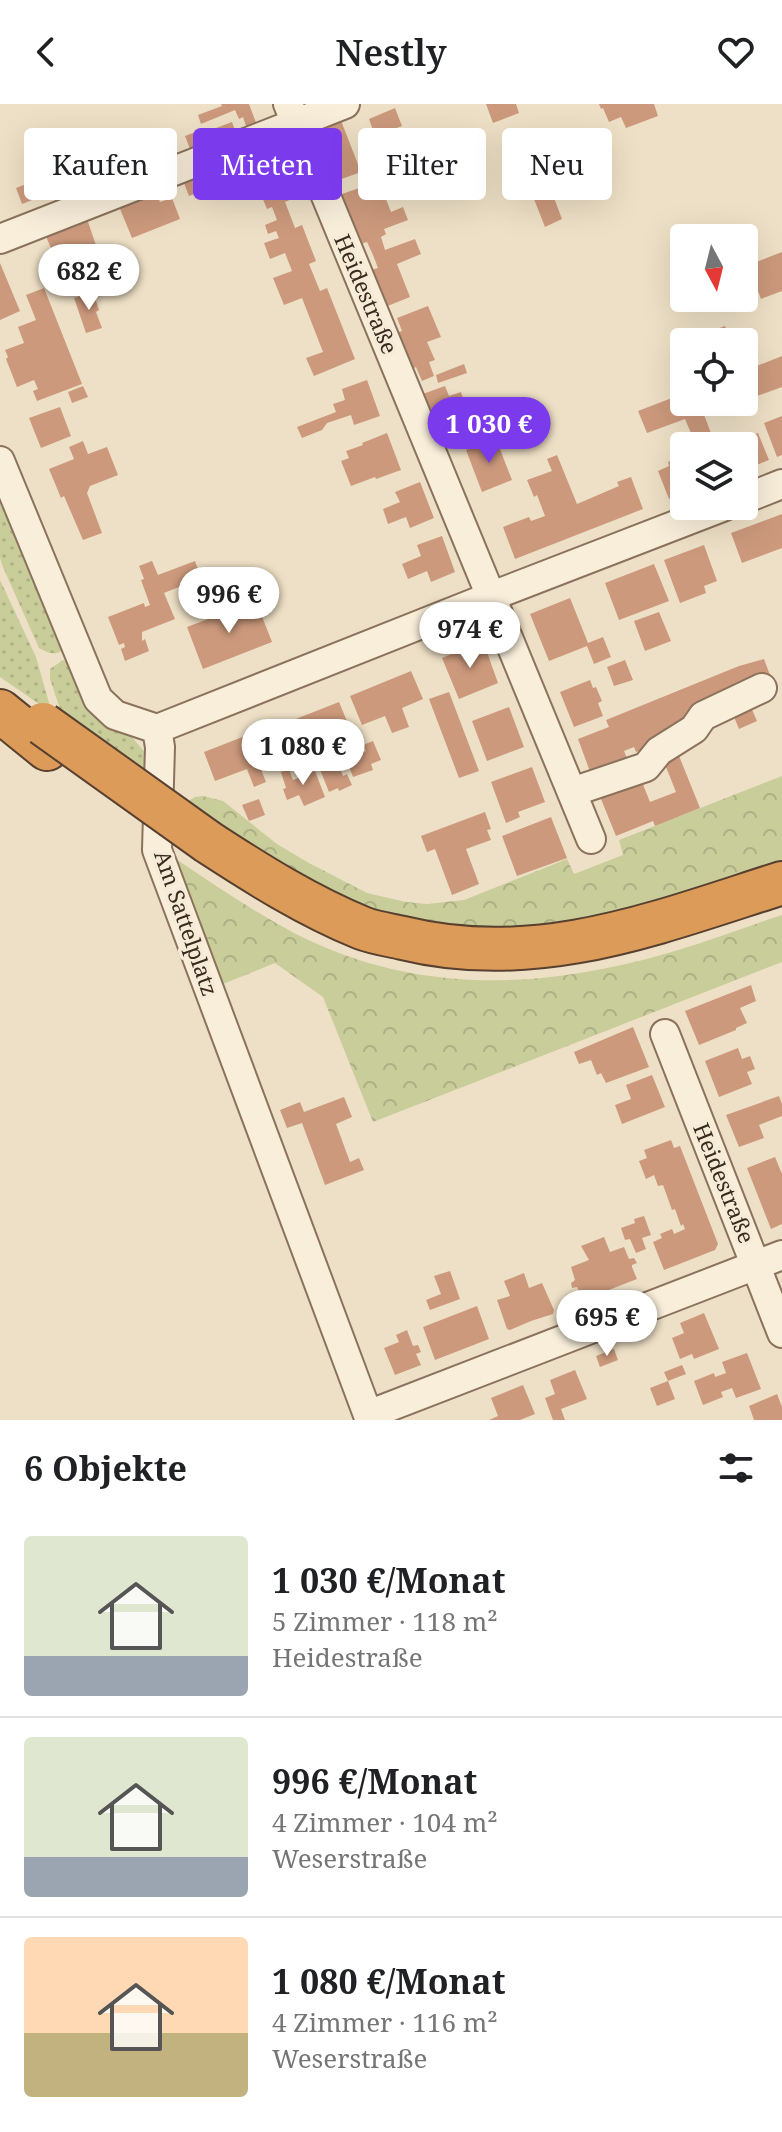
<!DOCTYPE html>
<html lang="de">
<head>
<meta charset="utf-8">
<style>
	:root { --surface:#fff; --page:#f6f6f6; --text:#202124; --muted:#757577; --line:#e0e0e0; --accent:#7c3aed }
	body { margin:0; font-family:"Noto Serif",serif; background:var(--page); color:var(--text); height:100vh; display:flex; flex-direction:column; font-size:30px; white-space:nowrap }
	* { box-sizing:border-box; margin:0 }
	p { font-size:26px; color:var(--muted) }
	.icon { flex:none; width:44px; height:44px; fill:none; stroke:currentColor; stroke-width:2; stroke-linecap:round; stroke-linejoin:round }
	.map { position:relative; height:1316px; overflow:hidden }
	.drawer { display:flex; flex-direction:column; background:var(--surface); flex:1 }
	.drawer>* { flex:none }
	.guide { position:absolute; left:24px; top:24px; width:734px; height:72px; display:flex; gap:16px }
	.needle { width:52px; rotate:173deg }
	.tools { position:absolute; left:670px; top:120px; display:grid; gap:16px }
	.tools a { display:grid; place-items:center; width:88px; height:88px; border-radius:8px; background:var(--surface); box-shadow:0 8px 32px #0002; font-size:40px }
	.price { position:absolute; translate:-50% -68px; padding:0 18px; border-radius:28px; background:#fff; color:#222; font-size:26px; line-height:52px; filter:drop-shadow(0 2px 4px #0008) }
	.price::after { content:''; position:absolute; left:50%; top:48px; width:24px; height:18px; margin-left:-12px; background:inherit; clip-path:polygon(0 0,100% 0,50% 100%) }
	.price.on { background:var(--accent); color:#fff }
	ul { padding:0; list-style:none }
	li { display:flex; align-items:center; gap:24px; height:200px; padding:0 24px }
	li+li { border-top:2px solid var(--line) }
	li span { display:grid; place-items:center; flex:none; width:224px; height:160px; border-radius:8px; color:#555 }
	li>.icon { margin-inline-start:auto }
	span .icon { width:96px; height:96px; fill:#fffc; stroke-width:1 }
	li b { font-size:34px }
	h2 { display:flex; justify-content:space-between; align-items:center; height:96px; padding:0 24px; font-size:34px }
	.pill { padding:0 28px; border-radius:8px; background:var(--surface); box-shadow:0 8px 32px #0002; font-size:28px; line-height:72px }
	.pill.on { background:var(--accent); color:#fff }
	header { display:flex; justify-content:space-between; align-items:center; height:104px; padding:0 24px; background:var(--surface); font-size:36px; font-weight:600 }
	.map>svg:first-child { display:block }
	.grass { fill:url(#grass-dots) }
	.forest { fill:url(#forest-crowns) }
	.building { fill:#cc997c }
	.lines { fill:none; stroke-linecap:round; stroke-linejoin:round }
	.minor-casing { stroke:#8a725c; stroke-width:32 }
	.highway-casing { stroke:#584030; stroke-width:46 }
	.minor { stroke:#f9eeda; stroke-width:28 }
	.highway { stroke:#dc9b58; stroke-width:42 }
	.highway-bridge-casing { stroke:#584030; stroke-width:46; stroke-linecap:butt }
	.highway-bridge { stroke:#dc9b58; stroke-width:42 }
	.labels { text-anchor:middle; stroke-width:7; stroke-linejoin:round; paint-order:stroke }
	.street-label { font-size:22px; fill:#3a2b1f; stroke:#f6ebd6 }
</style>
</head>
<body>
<header><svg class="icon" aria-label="back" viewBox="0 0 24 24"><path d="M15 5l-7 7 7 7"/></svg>Nestly<svg class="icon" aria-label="heart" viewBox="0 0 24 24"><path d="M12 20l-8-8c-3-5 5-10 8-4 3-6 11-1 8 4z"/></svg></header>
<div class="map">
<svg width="782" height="1316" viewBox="0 0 782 1316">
	<defs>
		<pattern id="grass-dots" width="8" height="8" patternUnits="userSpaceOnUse" patternTransform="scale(2)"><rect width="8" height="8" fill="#c9cd9a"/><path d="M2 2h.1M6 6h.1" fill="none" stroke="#adb084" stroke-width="1.8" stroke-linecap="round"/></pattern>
		<pattern id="forest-crowns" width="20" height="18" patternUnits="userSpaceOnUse" patternTransform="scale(2)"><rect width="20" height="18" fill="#c9cd9a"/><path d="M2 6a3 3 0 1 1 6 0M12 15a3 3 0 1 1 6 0" fill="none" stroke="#adb084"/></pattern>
	</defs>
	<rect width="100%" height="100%" fill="#eee0c6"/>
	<path class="grass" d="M0 382 64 546C54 552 48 549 39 544L2 461 0 454Z
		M0 476 36 553 52 609 0 573Z
		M63 556 69 557 98 607 131 632 149 653 152 680 65 620 50 575V565Z"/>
	<path class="forest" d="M782 672V772L509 839 321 797 185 699 195 693 203 692 223 697 277 740 309 759 367 789 406 798 427 800 464 796 567 755 574 770 623 751 619 736Z
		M176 755C214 781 253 807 294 829 413 890 536 886 661 851 702 840 742 824 782 811V858L373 1018 323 893 275 859 218 882 187 798Z"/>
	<path class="building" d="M221 0H249L258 24 248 28 243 13 239 15 235 6 201 20 198 11 222 2Z
		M486 0H516L519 9 493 19Z
		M599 0H654L658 12 626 24 621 13 609 18 603 4 601 5Z
		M395 4 402 22 375 32 369 15Z
		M340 14 361 68 336 77 315 23Z
		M232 18 237 32 192 50 185 32 206 24 208 27Z
		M527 30 542 70 518 79 507 50 514 47 510 36Z
		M271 41 292 95 285 98 295 124 302 121 316 157 309 160 320 187 327 184 355 255 314 272 306 254 323 248 302 194 284 201 273 174 292 167 285 149 270 155 264 139 279 134 276 127 268 130 265 121 277 116 272 103 267 105 255 76 230 86 227 78 231 77 228 70 250 61 246 50Z
		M74 61 81 77 22 100 16 84Z
		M200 68 207 85 189 92 182 74Z
		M379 77 391 108 403 103 408 116 384 125 386 130 381 133 385 146 415 135 421 150 397 160 410 193 385 203 371 166 378 164 373 151 367 138 361 140 342 90Z
		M548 78 562 115 545 123 530 85Z
		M155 85 160 98 172 94 180 115 132 134 118 100Z
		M86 112 98 147 79 155 88 177 69 185 44 128Z
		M782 148V187L761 195 748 161Z
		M0 159 20 207 0 216Z
		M44 184 82 280 37 297 33 287 38 285 34 276 17 283 6 255 8 253 5 246 24 239 18 223 36 216 26 191Z
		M93 188 99 206 96 208 102 224 86 229 74 194Z
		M428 202 441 233 427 238 435 256 429 258 434 272 422 277 416 263 410 266 396 229 402 227 397 214Z
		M725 222 729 233 716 238H703L701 231Z
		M782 252V283L754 293 744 267Z
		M464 260 467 269 438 279 436 271Z
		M367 276 380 312 354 321 351 311 327 319 322 326 302 334 297 323 336 308 333 300 345 296 342 285Z
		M684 281V298H699L711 329 694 336 685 315 647 329 638 307 677 292 674 285Z
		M83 282 88 293 72 299 68 288Z
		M445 282 449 292 461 288 466 303 455 307 459 318 453 320 455 324 449 326 447 323 434 327 420 291Z
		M60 303 71 332 41 344 29 314Z
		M782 312V351L777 353 764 319Z
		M480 318 484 329 466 336 462 325Z
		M748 328 749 332 758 329 769 356 744 366V342H704L737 329 738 332Z
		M387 329 401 366 376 375 375 373 351 382 341 357 349 354 346 347 363 341 362 339Z
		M496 335 512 376 482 388 466 346 481 341V339L484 337 485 339Z
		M83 337 88 350 107 343 118 371 90 382 87 389 102 429 83 436 64 392 61 394 49 365 74 355 69 343Z
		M557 351 577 400 619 382 617 378 631 373 643 405 515 455 503 423 529 413 531 417 545 412 537 391 534 393 527 376 552 367 547 355Z
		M681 353 684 356V389L669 395 658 367 669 362 668 358Z
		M420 378 434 414 410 424 406 413 388 420 383 405 400 398 395 388Z
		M782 410V444L742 459 731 429Z
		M442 432 455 468 431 478 427 467 408 475 402 460 421 452 417 441Z
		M704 441 717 477 704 482 706 489 680 499 664 456Z
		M152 457 158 471 195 457 201 474 164 489 175 515 142 528V537L145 535 149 547 125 557 121 545 125 543 124 539 119 541 108 513 144 499 145 503 150 501 141 476 144 475 139 462Z
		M654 460 669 497 619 516 605 479Z
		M570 494 588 539 603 533 611 553 594 560 587 542 549 557 530 510Z
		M256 497 272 538 203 565 187 523Z
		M659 508 671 537 645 547 634 517Z
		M483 537 498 579 459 595 442 554Z
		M764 555 770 571 746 581 651 643 636 648 634 643 624 647 629 659 592 673 578 635 609 623 606 616 739 562Z
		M625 556 633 576 614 582 607 563Z
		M411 567 423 595 402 604 409 623 392 629 385 612 362 621 350 592Z
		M590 576 593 584 596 583 602 597 598 599 603 612 574 623 560 588Z
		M449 588 479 667 459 674 429 595Z
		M339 598 351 627 339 632 341 638 335 641 337 645 333 647 343 672 347 670 352 681 339 687 338 684 329 688 311 643 289 651 278 622Z
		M750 601 757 617 739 625 732 608Z
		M509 603 524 643 487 657 472 617Z
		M266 624 277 653 259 660 266 678 254 683 247 665 215 677 204 648Z
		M373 637 381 656 371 660 373 666 353 673 346 654 366 647 363 641Z
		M677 647 700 704 655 722 653 717 616 732 599 690 640 673 650 698 676 688 662 653Z
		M532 663 545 698 518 708 520 713 506 719 491 678Z
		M289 665 293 676 315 667 325 693 304 702 299 691 287 696 283 685 286 684 281 668Z
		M259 695 265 711 249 717 242 701Z
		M485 708 491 725 487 726 491 736 466 745 479 780 452 791 435 745 427 748 421 732Z
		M551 713 567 754 517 772 502 732Z
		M751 881 756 897 740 904 747 919 736 924V926L699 941 685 907Z
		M633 923 649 963 606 979 601 969 597 971 591 956 579 960 574 948Z
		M738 944 742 955 750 952 755 965 747 968 752 980 719 993 705 957Z
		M652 971 665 1003 622 1020 615 1001 631 995 626 981Z
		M779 992 782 1000V1012L759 1021 764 1034 739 1043 726 1011Z
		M344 993 352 1013 336 1020 350 1058 359 1054 364 1066 325 1081 302 1019 287 1024 280 1006 300 998 304 1008Z
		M671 1036 674 1044 680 1042 718 1140 715 1146 664 1166 653 1138 662 1134 660 1130 672 1125 674 1130 685 1125 683 1120 681 1122 675 1105 672 1106 663 1081 658 1082 654 1071 646 1075 639 1057 647 1054 644 1046Z
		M775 1053 782 1070V1120L771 1125 747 1064Z
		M644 1112 651 1131 642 1134 646 1145 636 1149 630 1135 625 1136 621 1124 635 1119 634 1115Z
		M604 1133 610 1148 624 1143 629 1155 634 1154 637 1159 632 1161V1163L637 1175 583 1196 577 1183 572 1184 571 1179 575 1176 571 1163 589 1156 581 1142Z
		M450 1167 460 1195 430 1206 426 1196 441 1190 434 1172Z
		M524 1169 529 1184 542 1179 554 1206 553 1210 531 1217 510 1226 507 1225 497 1196 510 1192 504 1177Z
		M477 1202 489 1235 435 1256 423 1223Z
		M704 1209 719 1245 694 1255 692 1250 680 1255 672 1234 684 1229 680 1219Z
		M407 1226 413 1242 418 1241 421 1248 416 1250 421 1261 395 1271 384 1244 399 1238 396 1231Z
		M614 1245 618 1256 600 1263 596 1252Z
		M747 1249 761 1285 736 1294 732 1284 721 1288 723 1293 703 1301 694 1277 714 1269 715 1273 726 1269 722 1258Z
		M682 1261 686 1270 668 1277 664 1268Z
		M575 1266 587 1295 561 1305 565 1316H553L545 1294 555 1290 550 1276Z
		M668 1277 675 1295 657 1302 650 1284Z
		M523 1281 535 1310 520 1316H489L498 1312 491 1294Z
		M777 1290 782 1303V1316H754L749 1302Z"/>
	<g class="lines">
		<g class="minor-casing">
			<path id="minor" d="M288 0 591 735
				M0 135 345 0
				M0 357 98 595 115 611 157 625
				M744 395 782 380
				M157 625 160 643 157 746 368 1311 782 1151
				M157 625 492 492 725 402
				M572 688 646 663 659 647 694 625 703 612 762 584
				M665 930 782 1229"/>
		</g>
		<g class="highway-casing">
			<path id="highway" d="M0 607 47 645
				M208 738C257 770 308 802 362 824 375 829 390 831 403 834 537 867 656 819 782 779"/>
		</g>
		<use href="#minor" class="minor"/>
		<use href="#highway" class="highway"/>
		<g class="highway-bridge-casing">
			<path id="highway-bridge" d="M43 620 208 738"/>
		</g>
		<use href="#highway-bridge" class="highway-bridge"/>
	</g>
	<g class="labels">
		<g class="street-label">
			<text transform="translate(366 190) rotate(67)" y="8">Heidestraße</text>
			<text transform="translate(186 819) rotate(71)" y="8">Am Sattelplatz</text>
			<text transform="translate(724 1079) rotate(68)" y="8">Heidestraße</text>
		</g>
	</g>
</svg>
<div class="tools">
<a><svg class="needle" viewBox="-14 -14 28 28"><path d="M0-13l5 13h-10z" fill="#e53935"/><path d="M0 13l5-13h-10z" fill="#757577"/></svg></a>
<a><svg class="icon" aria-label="locate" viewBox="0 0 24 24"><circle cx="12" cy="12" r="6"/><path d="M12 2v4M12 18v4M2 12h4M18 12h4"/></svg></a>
<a><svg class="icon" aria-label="layers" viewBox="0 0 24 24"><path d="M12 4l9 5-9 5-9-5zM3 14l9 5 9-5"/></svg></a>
</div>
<b class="price" style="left:89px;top:208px">682 €</b>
<b class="price on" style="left:489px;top:361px">1 030 €</b>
<b class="price" style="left:229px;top:531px">996 €</b>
<b class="price" style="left:470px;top:566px">974 €</b>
<b class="price" style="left:303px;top:683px">1 080 €</b>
<b class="price" style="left:607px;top:1254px">695 €</b>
<div class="guide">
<a class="pill">Kaufen</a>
<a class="pill on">Mieten</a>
<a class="pill">Filter</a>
<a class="pill">Neu</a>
</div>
</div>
<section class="drawer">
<h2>6 Objekte<svg class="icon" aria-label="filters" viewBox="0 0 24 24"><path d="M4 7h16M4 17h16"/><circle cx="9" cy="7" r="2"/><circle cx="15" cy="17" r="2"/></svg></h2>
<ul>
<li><span style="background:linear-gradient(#dfe7d0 75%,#9aa5b1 0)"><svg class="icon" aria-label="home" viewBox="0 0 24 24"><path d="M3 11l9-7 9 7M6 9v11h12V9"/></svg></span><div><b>1 030 €/Monat</b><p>5 Zimmer · 118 m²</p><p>Heidestraße</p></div></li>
<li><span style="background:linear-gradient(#dfe7d0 75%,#9aa5b1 0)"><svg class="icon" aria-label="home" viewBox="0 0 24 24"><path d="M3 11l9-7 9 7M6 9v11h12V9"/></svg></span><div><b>996 €/Monat</b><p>4 Zimmer · 104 m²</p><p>Weserstraße</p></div></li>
<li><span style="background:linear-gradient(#ffd9b3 60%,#c2b280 0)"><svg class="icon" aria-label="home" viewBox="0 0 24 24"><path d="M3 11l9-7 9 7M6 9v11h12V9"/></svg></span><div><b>1 080 €/Monat</b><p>4 Zimmer · 116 m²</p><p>Weserstraße</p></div></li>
</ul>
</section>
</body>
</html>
